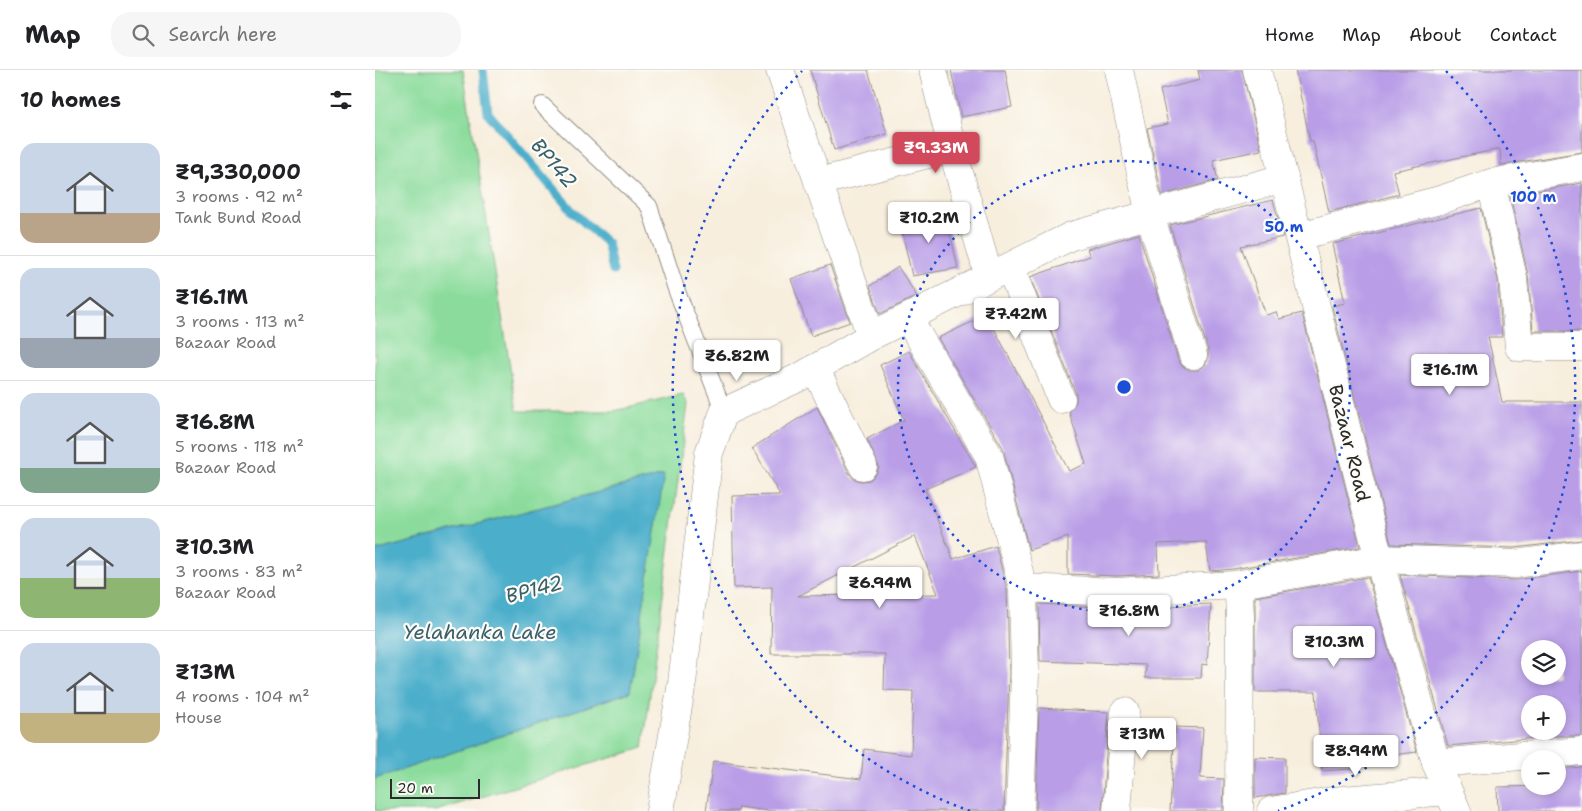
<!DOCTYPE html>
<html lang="en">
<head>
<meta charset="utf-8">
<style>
	:root { --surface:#fff; --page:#f6f6f6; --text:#202124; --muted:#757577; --line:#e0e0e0; --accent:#d1495b }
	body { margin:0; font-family:"Shantell Sans",sans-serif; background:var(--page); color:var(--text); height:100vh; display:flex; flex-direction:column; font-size:19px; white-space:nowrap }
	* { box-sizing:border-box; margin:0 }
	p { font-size:16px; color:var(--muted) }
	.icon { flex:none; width:28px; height:28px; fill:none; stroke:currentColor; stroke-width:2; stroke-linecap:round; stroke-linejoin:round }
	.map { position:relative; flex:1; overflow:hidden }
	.details { display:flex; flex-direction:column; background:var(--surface); width:375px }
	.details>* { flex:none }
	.fabs { position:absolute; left:1146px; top:570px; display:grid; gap:10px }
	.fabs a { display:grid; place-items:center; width:45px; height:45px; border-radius:50%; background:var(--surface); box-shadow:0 2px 8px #0003; font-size:25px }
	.scale { position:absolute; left:15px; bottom:12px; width:90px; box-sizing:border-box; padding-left:5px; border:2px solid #2b2b2b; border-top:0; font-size:14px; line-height:18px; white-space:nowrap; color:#2b2b2b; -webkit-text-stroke:4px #fdfcf7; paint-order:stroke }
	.price { position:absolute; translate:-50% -42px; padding:0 11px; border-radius:5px; background:#fff; color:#222; font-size:16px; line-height:32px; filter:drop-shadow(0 1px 2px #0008) }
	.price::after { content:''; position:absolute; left:50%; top:30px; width:15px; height:11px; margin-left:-8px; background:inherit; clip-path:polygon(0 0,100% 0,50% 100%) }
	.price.selected { background:var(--accent); color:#fff }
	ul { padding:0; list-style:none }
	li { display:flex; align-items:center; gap:15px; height:125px; padding:0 20px }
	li+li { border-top:1px solid var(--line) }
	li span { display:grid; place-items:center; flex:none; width:140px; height:100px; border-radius:15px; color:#555 }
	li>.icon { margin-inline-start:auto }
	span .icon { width:60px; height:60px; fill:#fffc; stroke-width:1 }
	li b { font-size:21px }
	h2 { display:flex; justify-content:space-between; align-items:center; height:60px; padding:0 20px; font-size:21px }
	header { display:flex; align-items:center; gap:30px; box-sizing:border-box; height:70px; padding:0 25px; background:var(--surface); border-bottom:1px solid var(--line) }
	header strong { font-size:24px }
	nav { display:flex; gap:28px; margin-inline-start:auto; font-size:18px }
	.search { width:350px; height:45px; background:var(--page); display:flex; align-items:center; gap:12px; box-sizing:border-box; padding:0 18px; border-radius:20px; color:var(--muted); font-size:19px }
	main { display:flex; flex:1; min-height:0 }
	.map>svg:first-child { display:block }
	.green { fill:#8bdc9c; stroke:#5b8464 }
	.water { fill:#4caecb; stroke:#3c6c7b }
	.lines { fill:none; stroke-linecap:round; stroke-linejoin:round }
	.stream { stroke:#4caecb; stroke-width:9 }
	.building { fill:#b99ee7; fill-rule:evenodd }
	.service-casing { stroke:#918c84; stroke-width:18 }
	.minor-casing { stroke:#918c84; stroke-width:29 }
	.tertiary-casing { stroke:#918c84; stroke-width:29 }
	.service { stroke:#fff; stroke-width:16 }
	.minor { stroke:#fff; stroke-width:28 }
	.tertiary { stroke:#fff; stroke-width:28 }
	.ring { fill:none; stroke:#1d4ed8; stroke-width:2.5; stroke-dasharray:2.5 5 }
	.labels { text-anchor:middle; stroke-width:4.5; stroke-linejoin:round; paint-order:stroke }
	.street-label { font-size:19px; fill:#2b2b2b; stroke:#fdfcf7 }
	.water-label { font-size:20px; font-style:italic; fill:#385f6b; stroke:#fdfcf7 }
	.centre { fill:#1d4ed8; stroke:#fdfcf7; stroke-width:2.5 }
	.ring-label { font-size:15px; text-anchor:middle; font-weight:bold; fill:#1d4ed8; stroke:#fdfcf7; stroke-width:4.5; stroke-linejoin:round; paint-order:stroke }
</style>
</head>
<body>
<header>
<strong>Map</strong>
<div class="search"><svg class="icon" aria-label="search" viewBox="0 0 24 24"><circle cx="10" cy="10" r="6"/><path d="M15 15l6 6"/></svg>Search here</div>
<nav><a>Home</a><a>Map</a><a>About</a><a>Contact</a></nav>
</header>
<main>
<section class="details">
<h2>10 homes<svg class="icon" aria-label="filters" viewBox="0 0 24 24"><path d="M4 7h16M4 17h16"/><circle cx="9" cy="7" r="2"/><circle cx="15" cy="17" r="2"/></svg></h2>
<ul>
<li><span style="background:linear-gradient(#c9d6e8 70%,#b9a48a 0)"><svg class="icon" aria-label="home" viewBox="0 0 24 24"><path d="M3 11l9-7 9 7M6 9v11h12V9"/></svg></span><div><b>₹9,330,000</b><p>3 rooms · 92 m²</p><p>Tank Bund Road</p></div></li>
<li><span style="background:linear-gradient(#c9d6e8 70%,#9aa5b1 0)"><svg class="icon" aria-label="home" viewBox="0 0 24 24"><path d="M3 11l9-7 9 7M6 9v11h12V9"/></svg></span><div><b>₹16.1M</b><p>3 rooms · 113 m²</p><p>Bazaar Road</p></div></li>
<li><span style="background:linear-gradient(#c9d6e8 75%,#7fa58c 0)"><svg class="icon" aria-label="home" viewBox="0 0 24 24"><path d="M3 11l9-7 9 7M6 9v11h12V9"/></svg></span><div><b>₹16.8M</b><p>5 rooms · 118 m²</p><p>Bazaar Road</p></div></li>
<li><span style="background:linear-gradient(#c9d6e8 60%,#8fb573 0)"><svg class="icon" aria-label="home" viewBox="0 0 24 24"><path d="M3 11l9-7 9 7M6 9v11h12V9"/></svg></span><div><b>₹10.3M</b><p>3 rooms · 83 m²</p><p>Bazaar Road</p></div></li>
<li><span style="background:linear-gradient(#c9d6e8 70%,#c2b280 0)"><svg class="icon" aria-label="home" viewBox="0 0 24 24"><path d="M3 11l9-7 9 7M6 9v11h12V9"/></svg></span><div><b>₹13M</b><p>4 rooms · 104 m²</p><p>House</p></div></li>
</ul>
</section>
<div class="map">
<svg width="1207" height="741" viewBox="0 0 1207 741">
	<rect width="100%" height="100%" fill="#fdfcf7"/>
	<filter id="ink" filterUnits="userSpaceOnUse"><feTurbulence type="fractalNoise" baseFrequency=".02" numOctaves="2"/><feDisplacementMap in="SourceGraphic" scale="10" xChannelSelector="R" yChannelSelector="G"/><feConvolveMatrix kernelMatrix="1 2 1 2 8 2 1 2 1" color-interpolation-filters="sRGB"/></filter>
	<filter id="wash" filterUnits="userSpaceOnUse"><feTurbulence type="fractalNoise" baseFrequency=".0096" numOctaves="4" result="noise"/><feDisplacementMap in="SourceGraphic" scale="20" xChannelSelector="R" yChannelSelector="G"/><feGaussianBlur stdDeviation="1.12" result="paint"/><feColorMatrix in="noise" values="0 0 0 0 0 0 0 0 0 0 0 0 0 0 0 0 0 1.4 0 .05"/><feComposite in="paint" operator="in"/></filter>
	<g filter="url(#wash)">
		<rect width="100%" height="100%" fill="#f7eedd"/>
		<path class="green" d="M0 0H88L142 341H239L308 325 313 334 268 678 60 741H0V709L255 622 288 405 0 481Z"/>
		<path class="water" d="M289 405 255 622 0 709V481Z"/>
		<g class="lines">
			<path class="stream" d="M108 0 113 43 198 142 232 173 238 201"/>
		</g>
		<g id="blocks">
			<path class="building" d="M435 0H493L512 64 459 80Z
				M576 0H630L637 37 586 47Z
				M823 0H867L886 80 838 90 843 110 787 125 772 58 793 54 785 20 825 10Z
				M920 0H1207V82L1126 95 1125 79 1018 101 1024 124 954 142 938 71H935Z
				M1207 113V261H1158L1153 205 1135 126Z
				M898 130 908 167 866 176 891 245 901 242 904 249 927 243 985 477 858 499 835 501 831 472 783 474 784 504 742 506 693 504V467L654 480 628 378 563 268 612 245 694 401 711 394 694 342 701 332V324L655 207 715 186 712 179 764 164 803 290 807 296 814 300H823L830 295 833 289V280L795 155Z
				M1106 138 1123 210 1127 267H1113L1127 332H1207V470L1139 478 1016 474 957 236 970 233 957 174Z
				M570 140 583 198 537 206 525 153Z
				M455 195 475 252 436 266 416 209Z
				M523 197 542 226 505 244 495 216Z
				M534 281 601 397 550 419 578 489 621 476 632 520 634 603 629 741H394L364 737 363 741H331L338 691 486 709 489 679 536 685 538 621 509 620 510 584H396L397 517 359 518 357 426 405 425 377 378 442 337 474 403 479 409 486 411 495 410 501 404 504 397 492 369 529 350 505 295ZM540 466 563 524 423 526Z
				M1207 501V666H1182L1073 676 1025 505 1140 510ZM1155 579H1182V606H1155ZM1155 634H1182V661H1155Z
				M993 507 1042 682 977 690V699L947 701 941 622H880V527Z
				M664 534 741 538 836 534 832 595 827 594 826 608H770L771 595 665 591Z
				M664 638 734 642 727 741H661Z
				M800 657 828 658 825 708 849 709 848 741H795Z
				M880 687 910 688V723L880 728Z
				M1207 697V741H1123L1122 717 1182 716V699Z"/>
		</g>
	</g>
	<g filter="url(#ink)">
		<use href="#blocks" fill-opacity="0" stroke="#918c84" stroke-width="1"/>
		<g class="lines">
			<g class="service-casing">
				<path id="service" d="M167 35 274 136 301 219 349 342"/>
			</g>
			<g class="minor-casing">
				<path id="minor" d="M405 0 496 266
					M558 0 577 78
					M744 0 775 145 818 285
					M443 112 577 78 614 207
					M1116 113 1138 208 1144 277H1207
					M924 166 1065 130 1116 113 1207 97
					M635 197 686 329
					M533 248 614 386 648 518 650 603 645 741
					M440 298 488 396
					M860 515 864 526 865 546 864 741
					M648 518 742 522 860 515 1004 489 1140 494 1207 485
					M1061 693 1207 681
					M285 741 307 613 334 383 349 342 425 307 496 266 696 166 909 108
					M742 741 750 642
					M896 741 957 731 1072 721"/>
			</g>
			<g class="tertiary-casing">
				<path id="tertiary" d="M882 0 1004 489 1061 693 1082 741"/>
			</g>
			<use href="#service" class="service"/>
			<use href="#minor" class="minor"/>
			<use href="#tertiary" class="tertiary"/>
		</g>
	</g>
	<g class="ring">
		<circle cx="749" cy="317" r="226"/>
		<path d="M595 741A451 451 0 0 1 427 1M1071 1A451 451 0 0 1 903 741"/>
	</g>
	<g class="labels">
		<g class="street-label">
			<text transform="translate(975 373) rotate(76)" y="7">Bazaar Road</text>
		</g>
		<g class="water-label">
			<text transform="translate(179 93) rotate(49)" y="7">BP142</text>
			<text transform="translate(159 519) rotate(-15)" y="7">BP142</text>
			<text x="105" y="569">Yelahanka Lake</text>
		</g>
	</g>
	<circle cx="749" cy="317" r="8" class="centre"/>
	<g class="ring-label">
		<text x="1158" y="132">100 m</text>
		<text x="909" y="162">50 m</text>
	</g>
</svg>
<div class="fabs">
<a><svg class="icon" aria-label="layers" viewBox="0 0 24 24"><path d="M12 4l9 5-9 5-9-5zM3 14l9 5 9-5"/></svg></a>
<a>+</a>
<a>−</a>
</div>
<div class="scale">20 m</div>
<b class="price selected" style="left:561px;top:104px">₹9.33M</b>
<b class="price" style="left:554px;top:174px">₹10.2M</b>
<b class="price" style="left:641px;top:270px">₹7.42M</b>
<b class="price" style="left:362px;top:312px">₹6.82M</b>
<b class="price" style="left:1075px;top:326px">₹16.1M</b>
<b class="price" style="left:505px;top:539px">₹6.94M</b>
<b class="price" style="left:754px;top:567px">₹16.8M</b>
<b class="price" style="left:959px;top:598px">₹10.3M</b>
<b class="price" style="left:767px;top:690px">₹13M</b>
<b class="price" style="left:981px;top:707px">₹8.94M</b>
</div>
</main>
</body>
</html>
